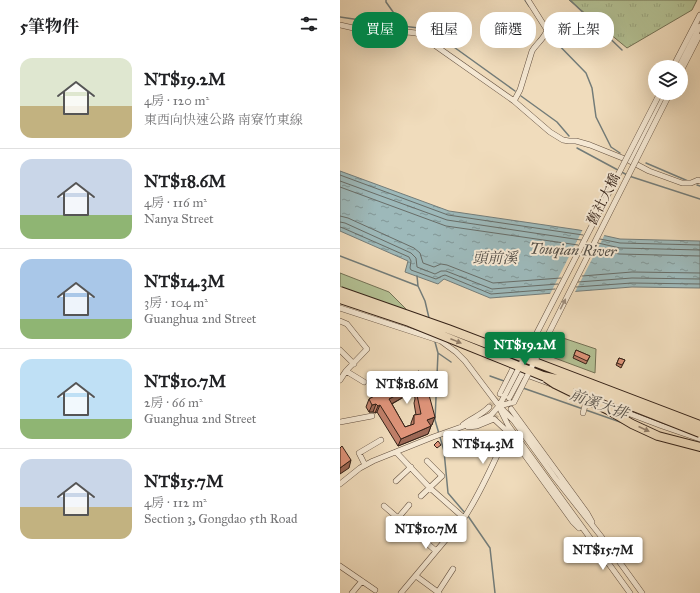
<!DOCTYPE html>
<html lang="zh-TW">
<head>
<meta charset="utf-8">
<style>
	:root { --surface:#fff; --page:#f2f2f2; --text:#202124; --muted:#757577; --line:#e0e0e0; --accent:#0b8043 }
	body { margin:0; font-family:"IM FELL Great Primer","Noto Serif TC",serif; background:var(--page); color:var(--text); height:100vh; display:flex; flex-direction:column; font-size:15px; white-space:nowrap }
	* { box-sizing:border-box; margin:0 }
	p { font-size:13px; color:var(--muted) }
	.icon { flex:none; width:22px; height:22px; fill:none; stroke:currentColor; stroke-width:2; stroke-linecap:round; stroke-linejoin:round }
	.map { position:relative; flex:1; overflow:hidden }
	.details { display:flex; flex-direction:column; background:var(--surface); width:340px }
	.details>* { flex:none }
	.banner { position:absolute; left:12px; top:12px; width:288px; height:36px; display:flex; gap:8px }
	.fabs { position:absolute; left:308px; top:60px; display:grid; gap:8px }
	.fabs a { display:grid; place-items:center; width:40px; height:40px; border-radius:50%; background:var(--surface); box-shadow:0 4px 16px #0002; font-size:20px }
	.price { position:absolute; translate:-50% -34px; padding:0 9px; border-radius:4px; background:#fff; color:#222; font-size:13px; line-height:26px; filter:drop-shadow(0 1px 2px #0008) }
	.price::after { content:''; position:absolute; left:50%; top:24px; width:12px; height:9px; margin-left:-6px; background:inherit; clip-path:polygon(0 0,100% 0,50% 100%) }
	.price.selected { background:var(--accent); color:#fff }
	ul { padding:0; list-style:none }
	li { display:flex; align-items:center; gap:12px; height:100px; padding:0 20px }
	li+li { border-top:1px solid var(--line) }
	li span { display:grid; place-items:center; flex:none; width:112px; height:80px; border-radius:12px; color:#555 }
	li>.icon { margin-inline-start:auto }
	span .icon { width:48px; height:48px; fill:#fffc; stroke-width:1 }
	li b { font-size:17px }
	h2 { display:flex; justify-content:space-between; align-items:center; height:48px; padding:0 20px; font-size:17px }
	.pill { padding:0 14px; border-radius:16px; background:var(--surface); box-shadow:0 4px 16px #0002; font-size:14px; line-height:36px }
	.pill.selected { background:var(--accent); color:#fff }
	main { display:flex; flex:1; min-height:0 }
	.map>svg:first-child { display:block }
	.grass { fill:url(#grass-tufts); stroke:#747256 }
	.park { fill:#b4c295; stroke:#747256 }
	.water { fill:url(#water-ripples); stroke:#737c79 }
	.pier { fill:#f0dcbc }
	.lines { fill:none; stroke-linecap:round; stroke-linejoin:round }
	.shore { stroke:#686d68; stroke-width:1 }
	.stream { stroke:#737c79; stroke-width:1.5 }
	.minor-tunnel { stroke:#cab79b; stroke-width:5; stroke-dasharray:5 2.5; stroke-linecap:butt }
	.minor-casing { stroke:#635040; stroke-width:6 }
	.highway-casing { stroke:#342117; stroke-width:10 }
	.minor { stroke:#f5e8d3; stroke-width:5 }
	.highway { stroke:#f0dcbc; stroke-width:8 }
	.minor-bridge-casing { stroke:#635040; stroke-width:6; stroke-linecap:butt }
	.highway-bridge-casing { stroke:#342117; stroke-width:10; stroke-linecap:butt }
	.minor-bridge { stroke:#f5e8d3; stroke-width:5 }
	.highway-bridge { stroke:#f0dcbc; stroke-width:8 }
	.wall { fill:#c07f69; stroke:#342117; fill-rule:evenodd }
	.shaded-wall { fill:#9c6855; stroke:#342117 }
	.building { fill:#df947a; stroke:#342117; fill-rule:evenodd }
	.oneway { fill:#9e8e7e }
	.oneway2 { fill:#927e6a }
	.labels { text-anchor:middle; stroke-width:4; stroke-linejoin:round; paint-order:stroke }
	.street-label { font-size:14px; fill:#342117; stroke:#f5e8d3 }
	.water-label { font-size:15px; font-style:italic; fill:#544f48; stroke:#f5e8d3 }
</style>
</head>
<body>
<main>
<section class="details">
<h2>5筆物件<svg class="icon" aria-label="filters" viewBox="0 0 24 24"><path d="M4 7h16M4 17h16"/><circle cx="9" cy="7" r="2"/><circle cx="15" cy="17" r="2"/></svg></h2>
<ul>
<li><span style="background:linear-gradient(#dfe7d0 60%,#c2b280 0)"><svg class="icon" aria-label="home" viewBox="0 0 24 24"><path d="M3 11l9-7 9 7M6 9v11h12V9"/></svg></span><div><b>NT$19.2M</b><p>4房 · 120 m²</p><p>東西向快速公路 南寮竹東線</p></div></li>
<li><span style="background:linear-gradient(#c9d6e8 70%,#8fb573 0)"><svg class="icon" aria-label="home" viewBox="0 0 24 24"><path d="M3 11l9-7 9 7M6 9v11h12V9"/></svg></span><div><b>NT$18.6M</b><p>4房 · 116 m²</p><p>Nanya Street</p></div></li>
<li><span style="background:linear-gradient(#a9c7e8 75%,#8fb573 0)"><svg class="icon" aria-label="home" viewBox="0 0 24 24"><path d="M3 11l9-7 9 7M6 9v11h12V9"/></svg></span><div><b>NT$14.3M</b><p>3房 · 104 m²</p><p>Guanghua 2nd Street</p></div></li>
<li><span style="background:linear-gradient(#bfe0f5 75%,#8fb573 0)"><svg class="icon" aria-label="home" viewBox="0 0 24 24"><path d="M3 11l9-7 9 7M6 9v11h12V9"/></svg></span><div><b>NT$10.7M</b><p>2房 · 66 m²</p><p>Guanghua 2nd Street</p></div></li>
<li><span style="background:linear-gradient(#c9d6e8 60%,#c2b280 0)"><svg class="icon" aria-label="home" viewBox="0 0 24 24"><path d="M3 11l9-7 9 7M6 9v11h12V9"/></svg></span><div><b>NT$15.7M</b><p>4房 · 112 m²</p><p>Section 3, Gongdao 5th Road</p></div></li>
</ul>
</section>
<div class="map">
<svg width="360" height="593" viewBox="0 0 360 593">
	<defs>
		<pattern id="grass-tufts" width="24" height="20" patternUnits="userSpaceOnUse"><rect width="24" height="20" fill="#b4c295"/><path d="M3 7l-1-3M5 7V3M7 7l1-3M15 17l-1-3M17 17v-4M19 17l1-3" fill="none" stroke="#9ba680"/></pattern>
		<pattern id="water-ripples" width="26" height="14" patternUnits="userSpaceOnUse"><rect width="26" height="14" fill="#9db9ba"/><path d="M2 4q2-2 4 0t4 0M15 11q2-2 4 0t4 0" fill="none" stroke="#819696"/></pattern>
	</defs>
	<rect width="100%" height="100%" fill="#f0dcbc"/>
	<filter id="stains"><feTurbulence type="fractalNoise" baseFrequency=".005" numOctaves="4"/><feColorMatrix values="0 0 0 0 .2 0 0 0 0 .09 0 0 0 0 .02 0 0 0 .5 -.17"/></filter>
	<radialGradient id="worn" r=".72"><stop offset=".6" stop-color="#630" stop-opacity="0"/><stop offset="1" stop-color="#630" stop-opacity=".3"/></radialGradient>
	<path class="grass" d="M229 0H357L352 10 287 48Z"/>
	<path class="park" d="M0 273 49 292 77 320 0 293Z
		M214 335 256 349 255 373 212 357 213 351 210 345Z"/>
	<path class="water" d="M0 171 109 211 239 230 280 239 360 241V288L292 287 150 298 104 279 98 284 65 272 68 261 0 231Z"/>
	<path class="pier" d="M243 229 265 234 234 294 209 296Z"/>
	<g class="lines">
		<path class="shore" d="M0 175 108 215 243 235
			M0 181 107 220 241 240
			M0 187 106 226 238 245
			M0 216 8 218 74 248 80 253 83 263 94 267 101 264 107 265 153 283 221 278
			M0 222 5 223 71 253 76 258 77 267 95 274 101 271H106L152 289 218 284
			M0 227 3 228 69 257 71 261 70 268 71 270 96 279 102 276 105 275 151 294 215 289
			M260 239 280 243 360 245
			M258 243 280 248 360 250
			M255 249 279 254 360 256
			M242 276 292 272 360 273
			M238 282 292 278 360 279
			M236 287 292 283 360 284"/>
		<path class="stream" d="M46 0V2L63 26
			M185 0 189 6
			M230 0 282 50
			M0 17 54 25 79 28 93 32 175 91
			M208 34 246 73 252 88 256 117 271 147 280 153
			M181 96 217 122 229 136
			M237 148 289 176 360 199
			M306 163 348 181
			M357 185 360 186
			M0 256 78 286 85 301 89 318
			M77 276 78 286
			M95 342 98 353 95 420 104 451 108 493 125 513
			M98 353 111 362
			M150 376 164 381
			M183 388 283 423
			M128 516 150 548 155 593"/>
		<path class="minor-tunnel" d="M149 407 160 394
			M154 419 169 398"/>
		<g class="minor-casing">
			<path id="minor" d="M0 25 35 33 48 35 59 33 67 32 76 33 83 37 174 101 210 132 223 140 229 141H236L250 145 290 161 309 171 342 183H351L358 180 360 181
				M333 67 360 15
				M339 67 360 26
				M341 71 359 36
				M174 101 180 90 192 51C197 43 204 39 207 30L188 0
				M290 161 325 93
				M0 308 101 341 116 352 125 361 159 406 174 421 215 478 260 535 302 593
				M0 321 7 324 27 349 6 371 0 380
				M0 350 14 364
				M173 370 211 384
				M6 371 24 382
				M160 394 183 349
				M169 398 182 374
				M256 401 322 426 360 439
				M159 406 174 402
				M171 409 247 513 252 522
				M161 411 168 425 290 593
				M243 413 246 402
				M0 422 32 416
				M123 425C131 418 142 415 149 407
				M128 427 137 426 154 419 168 432 233 522 239 528
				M56 452 90 488 124 518
				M25 465 19 453 41 440
				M56 481 71 467
				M0 484 20 468 33 461 93 437 141 420 151 415 159 406 165 395
				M81 496 102 476 87 461
				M44 506 96 551
				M58 518 69 505
				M0 566 35 590
				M76 576 99 593
				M98 592 113 569
				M12 593 22 581
				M61 593 124 518C142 491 154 461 168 432"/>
		</g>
		<g class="highway-casing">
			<path id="highway" d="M270 411 292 424 318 436 360 447"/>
		</g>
		<use href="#minor" class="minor"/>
		<use href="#highway" class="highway"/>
		<g class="minor-bridge-casing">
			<path id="minor-bridge" d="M165 395 320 93
				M174 402 330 93"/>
		</g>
		<g class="highway-bridge-casing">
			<path id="highway-bridge" d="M0 291 108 329 360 425
				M0 299 69 322 203 376 221 380 261 394 360 433
				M206 378 215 384 270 411"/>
		</g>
		<use href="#minor-bridge" class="minor-bridge"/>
		<use href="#highway-bridge" class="highway-bridge"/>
	</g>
	<path class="wall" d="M236 350 250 356 246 364 233 358Z
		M279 358 285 360 281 368 276 365Z
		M79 371 91 393 89 397 92 425H90L91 426 88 434 58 446 37 412 35 413 33 412H29L26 407 29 399ZM74 391 75 399 74 403 76 415H74L71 423V425L65 427 52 404Z"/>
	<path class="shaded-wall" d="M77 384 74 391 46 407 49 399Z
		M36 404 33 412H29L32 405Z
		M40 405 37 412 35 413 38 406Z
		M95 417 92 425 84 428 87 420Z
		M91 426 88 434 58 446 61 439Z
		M11 460 9 468 0 474V468Z"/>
	<path class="building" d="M236 350 250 356 247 361 234 355Z
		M279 358 285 360 282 365 277 363Z
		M79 371 84 379 87 378 89 380 91 393 89 395 95 417 87 420 91 426 61 439 40 405 38 406 36 404 32 405 29 399ZM77 384 79 395H77L81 414 74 415V424L65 427 49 399Z
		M98 441 101 445 97 448 94 445Z
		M2 446 11 460 0 468V448Z"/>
	<defs><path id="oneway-solid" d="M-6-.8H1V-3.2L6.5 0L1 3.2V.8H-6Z"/></defs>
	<use class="oneway" href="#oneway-solid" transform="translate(223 304) rotate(-63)"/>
	<g class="oneway2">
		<use href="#oneway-solid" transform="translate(116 341) rotate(22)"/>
		<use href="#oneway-solid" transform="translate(304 429) rotate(24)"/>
	</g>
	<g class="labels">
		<g class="street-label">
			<text transform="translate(263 199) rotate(-63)" y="5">舊社大橋</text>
		</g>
		<g class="water-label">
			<text transform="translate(233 250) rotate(2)" y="5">Touqian River</text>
			<text x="155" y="263">頭前溪</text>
			<text transform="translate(259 404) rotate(20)" y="5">前溪大排</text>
		</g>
	</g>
	<rect width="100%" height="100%" filter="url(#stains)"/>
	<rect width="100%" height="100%" fill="url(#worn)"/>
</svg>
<div class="fabs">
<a><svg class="icon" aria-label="layers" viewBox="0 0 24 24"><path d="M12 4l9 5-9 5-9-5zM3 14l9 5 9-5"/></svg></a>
</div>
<b class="price selected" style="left:185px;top:366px">NT$19.2M</b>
<b class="price" style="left:67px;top:405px">NT$18.6M</b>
<b class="price" style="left:143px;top:465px">NT$14.3M</b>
<b class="price" style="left:86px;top:550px">NT$10.7M</b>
<b class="price" style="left:263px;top:571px">NT$15.7M</b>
<div class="banner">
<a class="pill selected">買屋</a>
<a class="pill">租屋</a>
<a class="pill">篩選</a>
<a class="pill">新上架</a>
</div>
</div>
</main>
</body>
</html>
